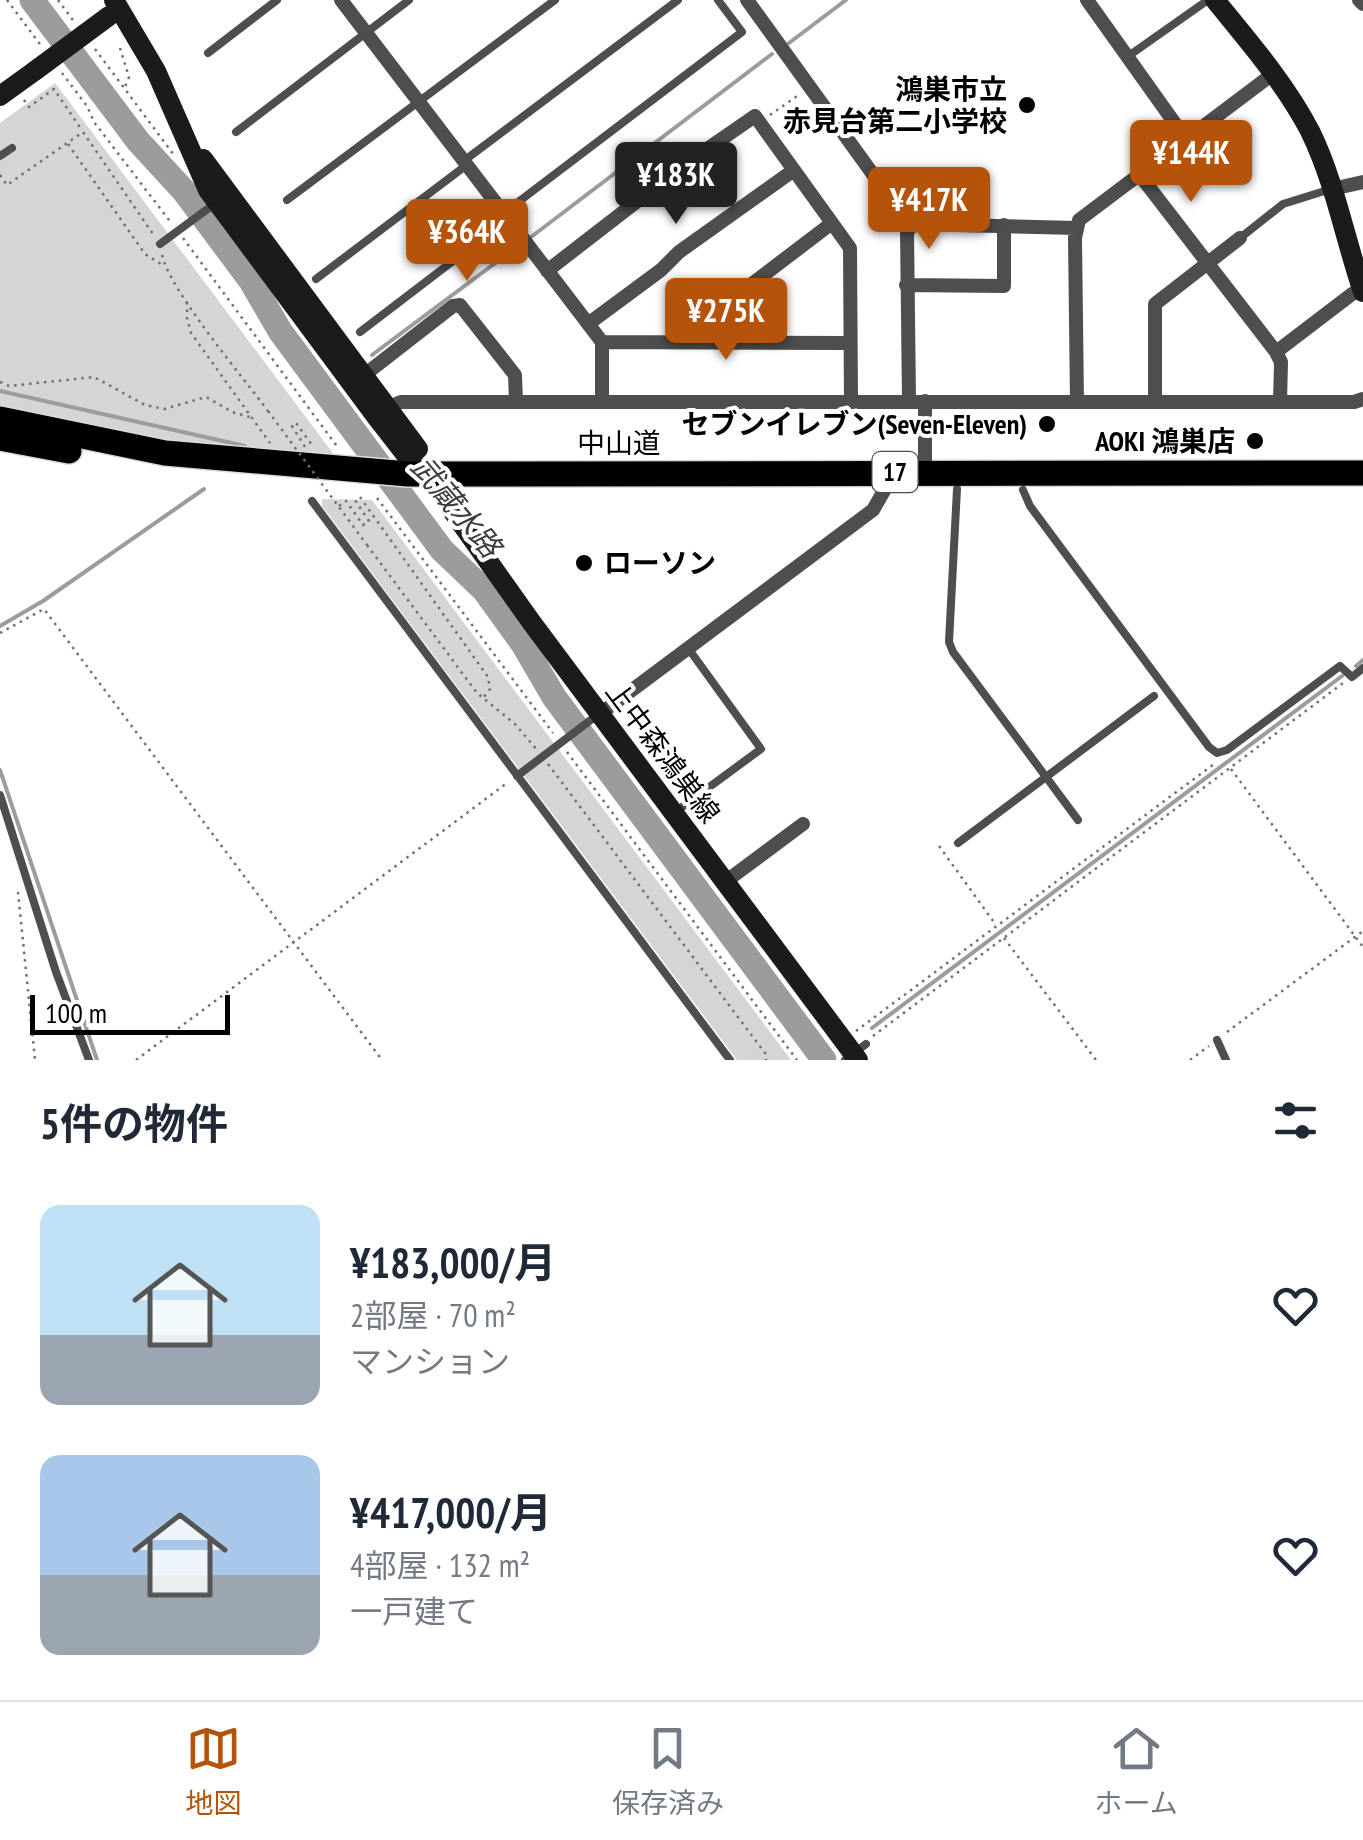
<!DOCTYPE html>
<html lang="ja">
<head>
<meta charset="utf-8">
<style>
	:root { --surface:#fff; --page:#f2f2f3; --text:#1f2937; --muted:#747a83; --line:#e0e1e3; --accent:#b45309 }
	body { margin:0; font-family:"PT Sans Narrow","Noto Sans JP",sans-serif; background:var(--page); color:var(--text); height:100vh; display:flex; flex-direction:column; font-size:38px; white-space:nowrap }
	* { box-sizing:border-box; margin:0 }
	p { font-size:32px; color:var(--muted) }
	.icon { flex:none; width:55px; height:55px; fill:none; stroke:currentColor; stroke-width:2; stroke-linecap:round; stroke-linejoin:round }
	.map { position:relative; height:1060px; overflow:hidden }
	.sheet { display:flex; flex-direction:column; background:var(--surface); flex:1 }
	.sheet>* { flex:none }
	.scale { position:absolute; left:30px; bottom:25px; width:200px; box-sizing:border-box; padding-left:10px; border:5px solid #000; border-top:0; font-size:28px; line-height:35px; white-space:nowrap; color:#000; -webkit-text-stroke:8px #fff; paint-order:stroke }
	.price { position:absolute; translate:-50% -85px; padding:0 22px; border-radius:10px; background:var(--accent); color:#fff; font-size:32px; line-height:65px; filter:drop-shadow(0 2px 5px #0008) }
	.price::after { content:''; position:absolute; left:50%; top:60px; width:30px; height:22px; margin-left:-15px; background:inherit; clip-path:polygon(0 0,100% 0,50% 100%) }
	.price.current { background:#222; color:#fff }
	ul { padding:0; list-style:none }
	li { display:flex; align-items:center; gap:30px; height:250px; padding:0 40px }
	li span { display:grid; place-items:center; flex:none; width:280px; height:200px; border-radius:20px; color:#555 }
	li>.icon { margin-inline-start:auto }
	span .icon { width:120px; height:120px; fill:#fffc; stroke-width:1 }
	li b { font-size:42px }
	h2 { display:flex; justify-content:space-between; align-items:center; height:120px; padding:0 40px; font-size:42px }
	.menu { display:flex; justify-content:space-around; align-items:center; height:140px; border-top:2px solid var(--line); background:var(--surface); font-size:28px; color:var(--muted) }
	.menu a { display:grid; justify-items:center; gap:5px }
	.menu .current { color:var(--accent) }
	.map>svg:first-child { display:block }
	.green { fill:#d5d5d5 }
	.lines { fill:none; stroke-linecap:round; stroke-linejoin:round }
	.stream { stroke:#9c9c9c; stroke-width:4 }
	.river { stroke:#9c9c9c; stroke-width:25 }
	.highway-casing { stroke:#dbdbdb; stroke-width:28 }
	.path { stroke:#707070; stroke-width:2.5; stroke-dasharray:2.5 5; stroke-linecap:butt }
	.lane { stroke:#4e4e4e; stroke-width:8 }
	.street { stroke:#4e4e4e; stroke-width:14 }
	.secondary { stroke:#1b1b1b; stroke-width:20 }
	.highway { stroke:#000; stroke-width:25 }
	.path-bridge { stroke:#707070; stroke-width:2.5; stroke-dasharray:2.5 5; stroke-linecap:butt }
	.secondary-bridge { stroke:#1b1b1b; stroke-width:20 }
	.poi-dot { fill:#000; stroke:#fff; stroke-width:4 }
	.labels { text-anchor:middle; stroke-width:8; stroke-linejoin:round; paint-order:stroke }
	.shield { fill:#fff; stroke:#4c4c4c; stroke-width:2.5 }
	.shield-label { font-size:25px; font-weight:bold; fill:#000 }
	.poi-label { font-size:28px; font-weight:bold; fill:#000; stroke:#fff; text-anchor:end }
	.street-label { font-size:28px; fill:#000; stroke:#fff }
	.water-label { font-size:30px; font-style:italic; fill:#3d3d3d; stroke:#fff }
</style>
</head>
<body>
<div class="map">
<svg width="1363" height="1060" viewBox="0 0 1363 1060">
	<rect width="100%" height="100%" fill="#fff"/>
	<path class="green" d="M55 83 335 456C224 451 109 435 0 408V123Z
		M322 499 372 500 791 1060H737L322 506Z"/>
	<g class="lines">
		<path class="stream" d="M789 43 846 0
			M531 237 772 54
			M372 355 518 246
			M0 391 245 446
			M0 626 43 601 204 489
			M1356 666 1363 660
			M0 770 97 1060
			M872 1028 1342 676"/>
		<path class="river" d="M32 0 138 141 184 191 251 281 280 331 442 550 484 590 523 644 554 697 824 1060"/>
		<g class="highway-casing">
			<path id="highway" d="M0 419 165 453 408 474 1363 473
				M0 438 69 451"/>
		</g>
		<path class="path" d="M7 0 42 47
			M58 0 75 23
			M120 48 129 77 125 87
			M95 49 174 155
			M62 73 87 106 94 122 172 224
			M24 100 29 107 54 89 81 129
			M770 115 800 94
			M68 144 145 254 164 266
			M0 175 7 185 83 132 153 234
			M183 238 339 449
			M162 255C170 291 243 377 268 411
			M187 302V318L191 333 270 443
			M0 382 9 386 94 377 145 405 164 409 206 397 232 412 253 418
			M305 447 292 426 296 423 312 445
			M360 497 488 677 490 689 483 698
			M377 498 553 733
			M339 506 346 501 363 525 369 521 353 497
			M367 545 477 693 515 724 537 750
			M0 633 44 609 382 1060
			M567 752 797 1060
			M548 764 765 1053 766 1060
			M1231 769 1363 947
			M939 846 996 925
			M18 892 35 1060
			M1004 938 1096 1060
			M856 1031 1214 764
			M1227 1032 1363 931
			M873 1036 1343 683
			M136 1060 507 783
			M1190 1060 1209 1046"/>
		<path class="lane" d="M208 53 277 0
			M1127 57 1208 0
			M236 132 409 0
			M0 156 12 148
			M465 160 678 0
			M287 200 555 0
			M505 212 742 32 718 0
			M1240 238 1283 204 1331 189
			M160 244 217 202
			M316 279 468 164
			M360 332 508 219
			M957 489 949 642 953 652 1078 820
			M1023 490 1030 506 1209 747 1217 753 1227 750 1340 666 1352 677 1363 668
			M312 501 730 1060
			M517 776 596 716
			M0 795 56 972 89 1060
			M674 813 761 749 688 648
			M958 843 1154 696
			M1217 1040 1226 1060
			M845 1060 866 1044"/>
		<path class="street" d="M341 0 602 342V401
			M747 0 911 227
			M1087 0 1186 139
			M1359 0 1363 4
			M1139 174 1276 352 1281 362 1280 402
			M1332 189 1363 182
			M547 271 684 165 755 116 850 248 851 402
			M906 285 1004 286V225
			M588 324 661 270 679 252 794 170
			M698 341V325L832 223
			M602 342 849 343
			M1276 352 1352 294 1362 290
			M363 376 453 306 460 305 515 375 516 402
			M909 401 907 230 916 224 1076 228
			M925 401V472
			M1155 401V304L1240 238
			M1077 402 1075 238 1079 220 1274 73
			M381 410 401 402H1354L1363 399
			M600 714 873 510 885 489
			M725 882 803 824"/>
		<path class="secondary" d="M114 0 156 71 208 190 375 415 410 460 427 475 532 623 858 1060
			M1215 0C1249 42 1285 83 1310 131 1335 182 1345 239 1363 292
			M0 96 36 70
			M203 159 418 449"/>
		<use href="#highway" class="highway"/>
		<path class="path-bridge" d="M268 411 367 545"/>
		<path class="secondary-bridge" d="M36 70 109 16"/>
	</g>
	<g class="poi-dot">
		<circle cx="1027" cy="105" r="10"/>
		<circle cx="1047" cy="424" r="10"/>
		<circle cx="1255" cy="441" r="10"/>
		<circle cx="584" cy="563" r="10"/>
	</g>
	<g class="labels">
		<rect class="shield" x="872.5" y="452" width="45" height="40" rx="8"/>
		<g class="shield-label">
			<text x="895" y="481">17</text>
		</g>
		<g class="poi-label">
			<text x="1007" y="99">鴻巣市立<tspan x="1007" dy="32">赤見台第二小学校</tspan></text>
			<text x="1027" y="434">セブンイレブン(Seven-Eleven)</text>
			<text x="1235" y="451">AOKI 鴻巣店</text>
			<text x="604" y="573" text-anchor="start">ローソン</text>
		</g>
		<g class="street-label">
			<text x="619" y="453">中山道</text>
			<text transform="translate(663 752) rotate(53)" y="10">上中森鴻巣線</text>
		</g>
		<g class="water-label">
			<text transform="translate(456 507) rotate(50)" y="10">武蔵水路</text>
		</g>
	</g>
</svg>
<div class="scale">100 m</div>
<b class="price" style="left:1191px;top:205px">¥144K</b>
<b class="price current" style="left:676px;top:227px">¥183K</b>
<b class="price" style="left:929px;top:252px">¥417K</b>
<b class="price" style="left:467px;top:284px">¥364K</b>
<b class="price" style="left:726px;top:363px">¥275K</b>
</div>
<section class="sheet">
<h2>5件の物件<svg class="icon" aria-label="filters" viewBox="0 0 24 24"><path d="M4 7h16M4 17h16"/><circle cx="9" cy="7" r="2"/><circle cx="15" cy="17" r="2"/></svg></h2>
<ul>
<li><span style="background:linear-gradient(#bfe0f5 65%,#9aa5b1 0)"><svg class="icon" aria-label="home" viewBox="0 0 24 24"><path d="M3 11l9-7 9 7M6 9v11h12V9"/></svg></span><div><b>¥183,000/月</b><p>2部屋 · 70 m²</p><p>マンション</p></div><svg class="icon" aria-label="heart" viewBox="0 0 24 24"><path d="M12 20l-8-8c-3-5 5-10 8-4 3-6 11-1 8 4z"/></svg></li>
<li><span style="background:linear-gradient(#a9c7e8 60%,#9aa5b1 0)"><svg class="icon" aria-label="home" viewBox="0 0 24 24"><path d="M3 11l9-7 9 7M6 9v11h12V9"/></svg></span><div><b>¥417,000/月</b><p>4部屋 · 132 m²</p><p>一戸建て</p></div><svg class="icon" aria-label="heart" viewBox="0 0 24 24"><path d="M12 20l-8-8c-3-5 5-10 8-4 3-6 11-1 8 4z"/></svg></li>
</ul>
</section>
<nav class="menu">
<a class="current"><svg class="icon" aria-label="map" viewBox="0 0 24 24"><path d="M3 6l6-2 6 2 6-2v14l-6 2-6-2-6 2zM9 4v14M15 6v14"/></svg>地図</a>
<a><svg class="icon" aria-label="saved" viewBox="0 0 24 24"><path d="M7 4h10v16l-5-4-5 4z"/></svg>保存済み</a>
<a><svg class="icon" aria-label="home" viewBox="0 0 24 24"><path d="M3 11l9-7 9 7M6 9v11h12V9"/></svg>ホーム</a>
</nav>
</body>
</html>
